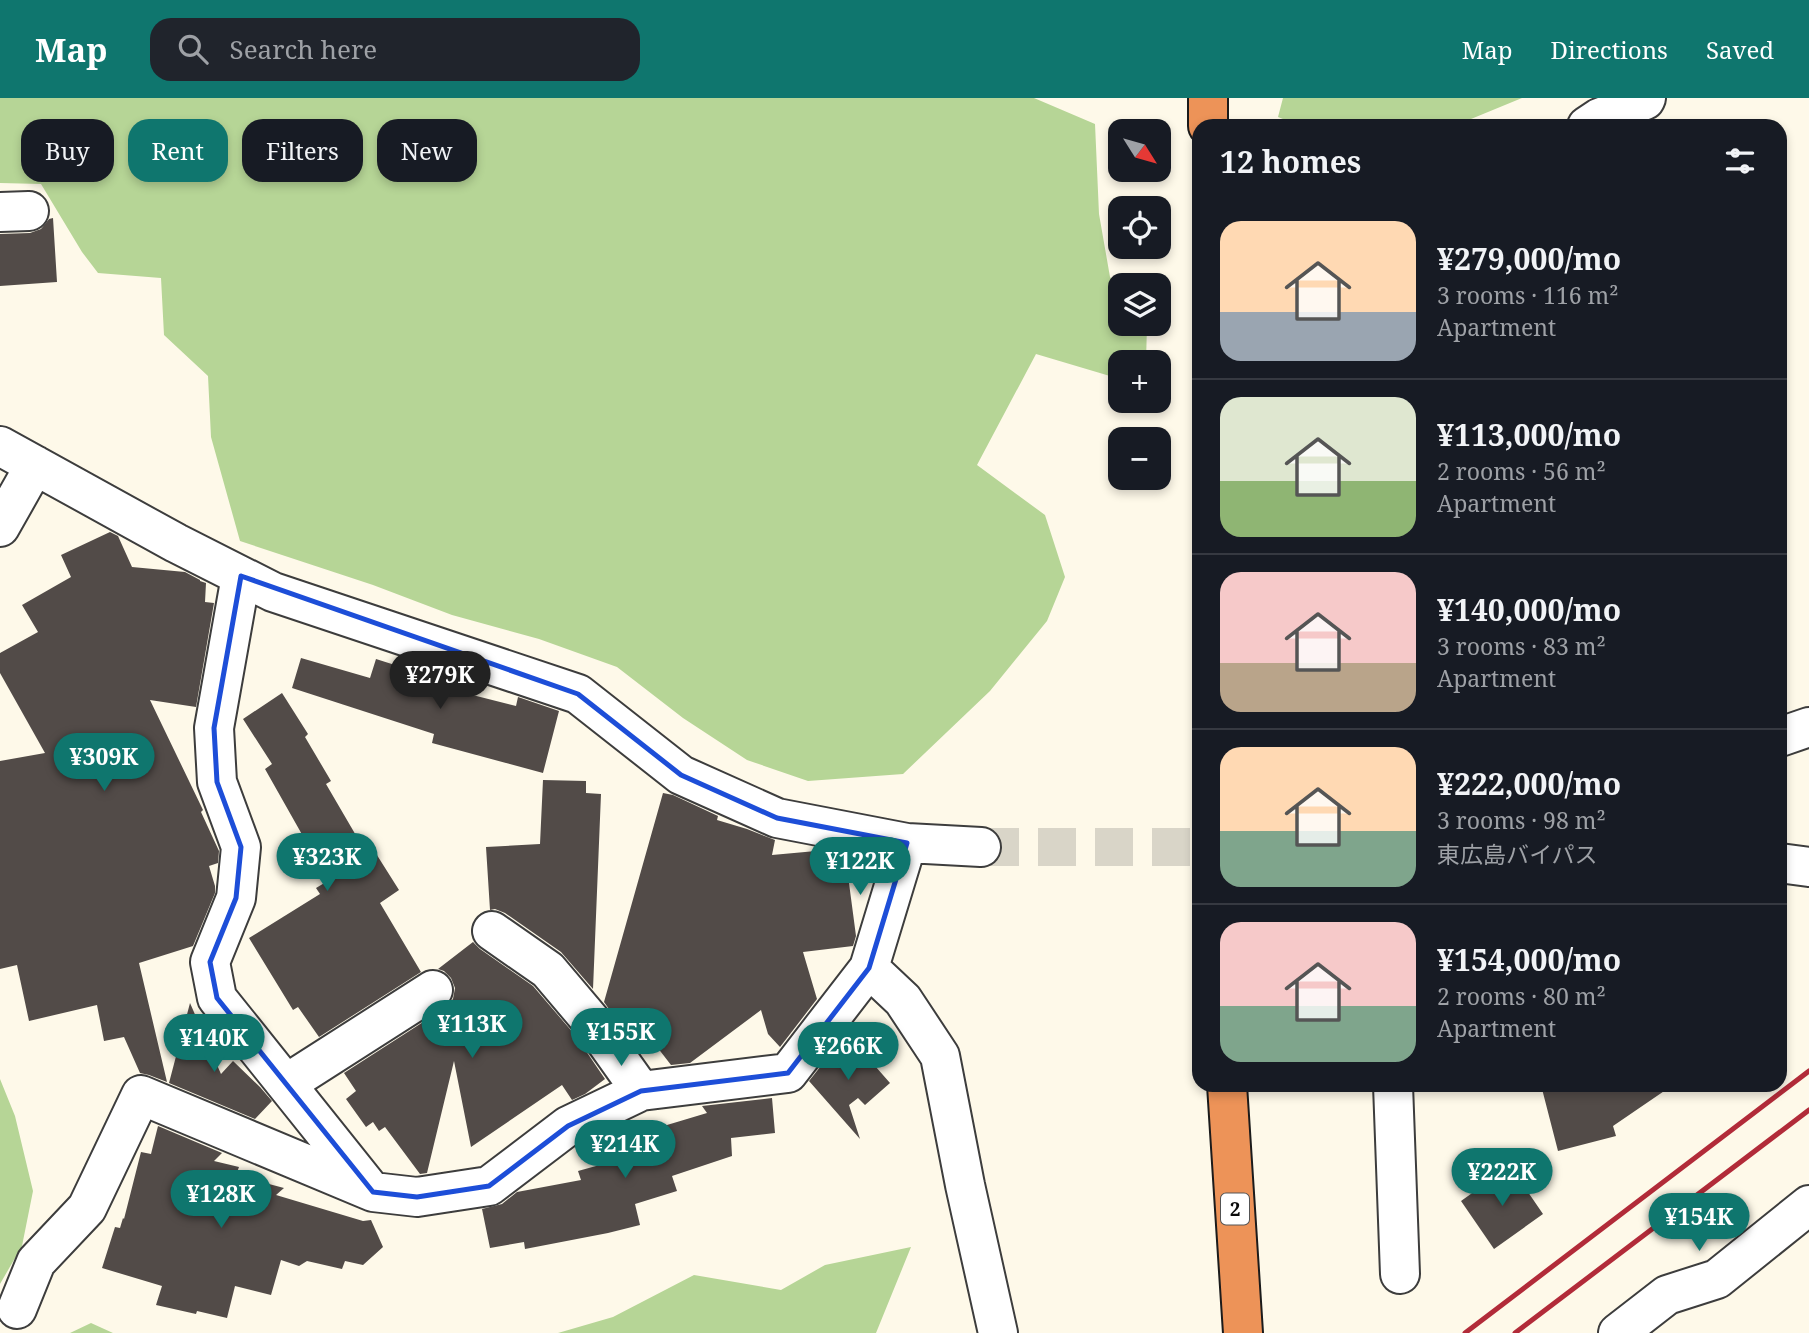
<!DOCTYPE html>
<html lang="en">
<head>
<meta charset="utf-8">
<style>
	:root { --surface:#171b24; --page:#20242c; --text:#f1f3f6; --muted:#9ea1a6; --line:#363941; --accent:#0f766e }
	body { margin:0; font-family:"Noto Serif","Noto Sans JP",serif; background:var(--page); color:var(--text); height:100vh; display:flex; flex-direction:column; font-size:26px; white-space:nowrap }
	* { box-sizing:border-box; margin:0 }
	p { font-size:23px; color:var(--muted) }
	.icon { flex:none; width:38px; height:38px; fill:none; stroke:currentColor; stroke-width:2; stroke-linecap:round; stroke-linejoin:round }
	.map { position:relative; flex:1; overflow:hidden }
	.details { position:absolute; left:1192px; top:21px; width:595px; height:973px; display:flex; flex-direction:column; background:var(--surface); border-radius:21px; box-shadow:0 4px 10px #0003 }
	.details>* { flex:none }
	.top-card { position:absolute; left:21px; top:21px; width:665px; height:63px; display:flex; gap:14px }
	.needle { width:46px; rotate:127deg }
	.fabs { position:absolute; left:1108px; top:21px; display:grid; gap:14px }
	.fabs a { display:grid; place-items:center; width:63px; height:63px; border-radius:14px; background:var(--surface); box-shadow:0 4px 10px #0003; font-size:35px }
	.price { position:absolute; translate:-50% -60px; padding:0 16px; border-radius:24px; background:var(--accent); color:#fff; font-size:23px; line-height:46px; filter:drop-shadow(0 2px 4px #0008) }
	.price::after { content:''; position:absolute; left:50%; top:42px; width:21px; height:16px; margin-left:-10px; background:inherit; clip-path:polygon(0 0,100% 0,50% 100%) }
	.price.active { background:#222; color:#fff }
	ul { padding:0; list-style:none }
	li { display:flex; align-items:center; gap:21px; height:175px; padding:0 28px }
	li+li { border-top:2px solid var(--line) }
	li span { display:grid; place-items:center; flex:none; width:196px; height:140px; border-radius:21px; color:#555 }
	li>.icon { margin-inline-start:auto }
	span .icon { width:84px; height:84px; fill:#fffc; stroke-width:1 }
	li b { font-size:30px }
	h2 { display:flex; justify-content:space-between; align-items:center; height:84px; padding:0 28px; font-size:30px }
	.pill { padding:0 24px; border-radius:21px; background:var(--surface); box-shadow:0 4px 10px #0003; font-size:24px; line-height:63px }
	.pill.active { background:var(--accent); color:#fff }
	header { display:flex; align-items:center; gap:42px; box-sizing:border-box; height:98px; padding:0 35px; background:var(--accent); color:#fff }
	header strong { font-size:33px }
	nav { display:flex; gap:38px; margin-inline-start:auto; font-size:24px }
	.search { width:490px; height:63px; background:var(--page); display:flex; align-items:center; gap:18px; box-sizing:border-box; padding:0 24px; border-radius:21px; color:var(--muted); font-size:26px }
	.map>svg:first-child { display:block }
	.forest { fill:#b6d596 }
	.building { fill:#524b48 }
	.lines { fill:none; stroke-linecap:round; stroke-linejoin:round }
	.minor-tunnel { stroke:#d9d5c8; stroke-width:38; stroke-dasharray:38 19; stroke-linecap:butt }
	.minor-casing { stroke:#3d3d3d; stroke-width:42 }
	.highway-casing { stroke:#1b1b1b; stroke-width:42 }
	.minor { stroke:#fff; stroke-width:38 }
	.highway { stroke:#ed9358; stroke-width:38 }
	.rail { stroke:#b22b39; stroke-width:5 }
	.marked { fill:none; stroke:#1d4ed8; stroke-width:5; stroke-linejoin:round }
	.labels { text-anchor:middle; stroke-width:7; stroke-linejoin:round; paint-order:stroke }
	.shield { fill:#fff; stroke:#545454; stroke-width:2 }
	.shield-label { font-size:19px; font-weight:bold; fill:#0a0a0a }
</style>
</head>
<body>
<header>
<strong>Map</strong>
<div class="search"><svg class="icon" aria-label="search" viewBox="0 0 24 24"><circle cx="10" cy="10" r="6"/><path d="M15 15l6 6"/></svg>Search here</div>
<nav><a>Map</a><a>Directions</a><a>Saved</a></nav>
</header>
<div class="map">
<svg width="1809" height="1235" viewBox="0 0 1809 1235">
	<rect width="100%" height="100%" fill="#fef9e9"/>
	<path class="forest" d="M0 0H1034L1095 26 1099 116 1110 179 1120 192V226L1147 227 1146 264H1120V281L1036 256 977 367 1045 417 1065 479 1047 523 990 593 903 676 808 683 747 662 683 620 617 569 539 541 452 517 373 487 240 443 211 339 208 278 164 237 161 180 98 175 82 154 41 86 0 85Z
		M1283 0H1522L1454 28H1300L1278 19Z
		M0 981 15 1018 33 1093 22 1148 0 1186Z
		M911 1149 876 1235H558L613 1219 694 1177 781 1192 825 1167Z
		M91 1225 113 1235H70Z"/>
	<path class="building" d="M53 120 57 184 0 188V136L30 135 41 131 49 121Z
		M110 434 118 438 132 469 185 474 200 482V483L206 485 205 504 214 505 196 609 150 602 203 712 201 714 219 753 218 765 209 768 215 788V795L193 848 139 865 167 984 149 977 140 975 124 939 104 943 97 907 29 923 17 867 0 871V663L45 655 0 575V555L38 534 22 507 71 479 61 457Z
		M301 560 370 580 376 561 436 580 433 587 516 608 518 599 559 613 543 675 432 645 434 636 292 590Z
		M282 595 308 636 305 639 331 683 326 686 368 758 375 754 399 792 380 805 421 874 319 939 298 909 293 912 249 840 320 796 316 790 326 784 301 741 304 740 265 671 272 666 243 621Z
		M543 682 586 683V695L601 696 593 891 561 854 505 815 495 811 490 812 486 749 540 746Z
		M663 695 673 697 718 718 717 722 747 731 775 742 772 757 827 752 839 754 840 771 847 770 856 838 853 848 803 854 817 901 780 949 768 936 761 912 690 965 671 967 654 945 641 955 604 904Z
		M473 844 480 851 533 888 575 937 605 981 585 996 572 1002 562 987 471 1049 454 963 427 1075 420 1076 385 1029 379 1033 373 1024 366 1029 346 1001 356 993 344 975 445 910 453 901 455 890 451 880 444 873 438 871Z
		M190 905 221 976 233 963 260 989 272 1003 255 1021 169 985Z
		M854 944 890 985 865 1007 858 1000 849 1007 860 1041 809 983 833 953 835 960Z
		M1541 987H1673L1613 1028 1616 1038 1558 1053Z
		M772 1000 775 1035 731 1040 732 1058 672 1078 677 1093 635 1106 640 1127 608 1135 525 1151 524 1144 490 1150 482 1111 502 1106 517 1094 581 1082 578 1073 643 1055 637 1036 707 1015 702 1008Z
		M158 1028 222 1055 214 1063 239 1069 236 1077 284 1090 276 1097 363 1123 371 1122 383 1149 363 1167 345 1163 342 1171 307 1163 299 1168 281 1162 271 1197 235 1188 227 1220 197 1213 196 1216 156 1207 162 1188 102 1170 115 1129 120 1130 123 1120 124 1121 141 1054 151 1056Z
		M1510 1068 1543 1116 1494 1151 1461 1103Z"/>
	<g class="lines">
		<path class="minor-tunnel" d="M981 749H1199"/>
		<g class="minor-casing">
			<path id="minor" d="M1587 28 1599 20 1645 2 1646 0
				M0 114 29 113
				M0 348 176 445 273 494 578 596 681 677 777 720 907 745 981 749
				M0 429 35 367
				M241 478 214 630 217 684 241 749 236 800 210 864 217 900 369 1090
				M1780 639 1809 629
				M1780 765 1809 769
				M492 833 548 872 592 924 641 993
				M869 870 903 902 940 958 965 1087 998 1235
				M286 986 433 892
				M1393 987 1400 1176
				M17 1211 36 1164 87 1110 141 997 373 1094 417 1099 489 1088 568 1028 641 993 788 975 869 870 907 745
				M1618 1235 1667 1197 1717 1181 1809 1107"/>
		</g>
		<g class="highway-casing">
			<path id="highway" d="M1208 0V28
				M1227 987 1243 1235"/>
		</g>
		<use href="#minor" class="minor"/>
		<use href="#highway" class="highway"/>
		<path class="rail" d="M1465 1235 1809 973
			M1515 1235 1809 1012"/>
	</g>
	<path class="marked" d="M241 478 578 596 681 677 777 720 907 745 869 870 788 975 641 993 568 1028 489 1088 417 1099 373 1094 217 900 210 864 236 800 241 749 217 684 214 630Z"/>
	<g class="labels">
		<rect class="shield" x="1221" y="1095.5" width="28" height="31" rx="5"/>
		<g class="shield-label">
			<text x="1235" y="1118">2</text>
		</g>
	</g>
</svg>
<div class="fabs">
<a><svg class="needle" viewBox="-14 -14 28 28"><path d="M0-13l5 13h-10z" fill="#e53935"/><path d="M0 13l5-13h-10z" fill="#9ea1a6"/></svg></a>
<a><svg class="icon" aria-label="locate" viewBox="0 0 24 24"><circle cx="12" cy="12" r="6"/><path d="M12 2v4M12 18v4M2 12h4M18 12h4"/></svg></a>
<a><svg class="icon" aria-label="layers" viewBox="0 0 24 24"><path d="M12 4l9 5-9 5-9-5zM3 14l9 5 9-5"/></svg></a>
<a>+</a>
<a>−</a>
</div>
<b class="price active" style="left:440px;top:613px">¥279K</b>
<b class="price" style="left:104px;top:695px">¥309K</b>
<b class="price" style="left:327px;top:795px">¥323K</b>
<b class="price" style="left:860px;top:799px">¥122K</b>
<b class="price" style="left:472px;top:962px">¥113K</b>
<b class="price" style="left:621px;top:970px">¥155K</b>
<b class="price" style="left:214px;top:976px">¥140K</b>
<b class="price" style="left:848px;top:984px">¥266K</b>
<b class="price" style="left:625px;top:1082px">¥214K</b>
<b class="price" style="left:1502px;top:1110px">¥222K</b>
<b class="price" style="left:221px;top:1132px">¥128K</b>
<b class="price" style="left:1699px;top:1155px">¥154K</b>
<div class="top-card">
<a class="pill">Buy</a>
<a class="pill active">Rent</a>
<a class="pill">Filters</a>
<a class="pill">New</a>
</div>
<section class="details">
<h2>12 homes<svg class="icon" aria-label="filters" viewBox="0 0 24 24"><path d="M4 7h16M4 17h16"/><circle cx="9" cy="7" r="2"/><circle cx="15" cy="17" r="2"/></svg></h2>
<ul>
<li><span style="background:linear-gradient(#ffd9b3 65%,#9aa5b1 0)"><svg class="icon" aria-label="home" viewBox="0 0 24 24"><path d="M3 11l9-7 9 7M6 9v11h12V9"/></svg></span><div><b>¥279,000/mo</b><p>3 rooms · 116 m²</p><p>Apartment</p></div></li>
<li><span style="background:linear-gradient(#dfe7d0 60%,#8fb573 0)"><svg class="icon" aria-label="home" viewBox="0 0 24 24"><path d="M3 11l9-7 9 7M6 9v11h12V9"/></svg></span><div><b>¥113,000/mo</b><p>2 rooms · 56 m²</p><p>Apartment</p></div></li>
<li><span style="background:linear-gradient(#f6c9c9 65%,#b9a48a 0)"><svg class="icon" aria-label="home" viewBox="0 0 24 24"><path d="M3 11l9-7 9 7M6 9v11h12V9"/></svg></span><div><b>¥140,000/mo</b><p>3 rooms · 83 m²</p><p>Apartment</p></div></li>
<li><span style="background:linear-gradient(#ffd9b3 60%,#7fa58c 0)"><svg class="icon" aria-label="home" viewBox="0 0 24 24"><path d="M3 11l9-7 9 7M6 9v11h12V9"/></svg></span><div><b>¥222,000/mo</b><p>3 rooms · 98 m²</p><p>東広島バイパス</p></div></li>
<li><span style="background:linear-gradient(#f6c9c9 60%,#7fa58c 0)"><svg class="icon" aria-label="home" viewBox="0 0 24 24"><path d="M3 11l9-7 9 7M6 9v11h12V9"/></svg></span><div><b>¥154,000/mo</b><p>2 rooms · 80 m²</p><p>Apartment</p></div></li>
</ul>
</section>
</div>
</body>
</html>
